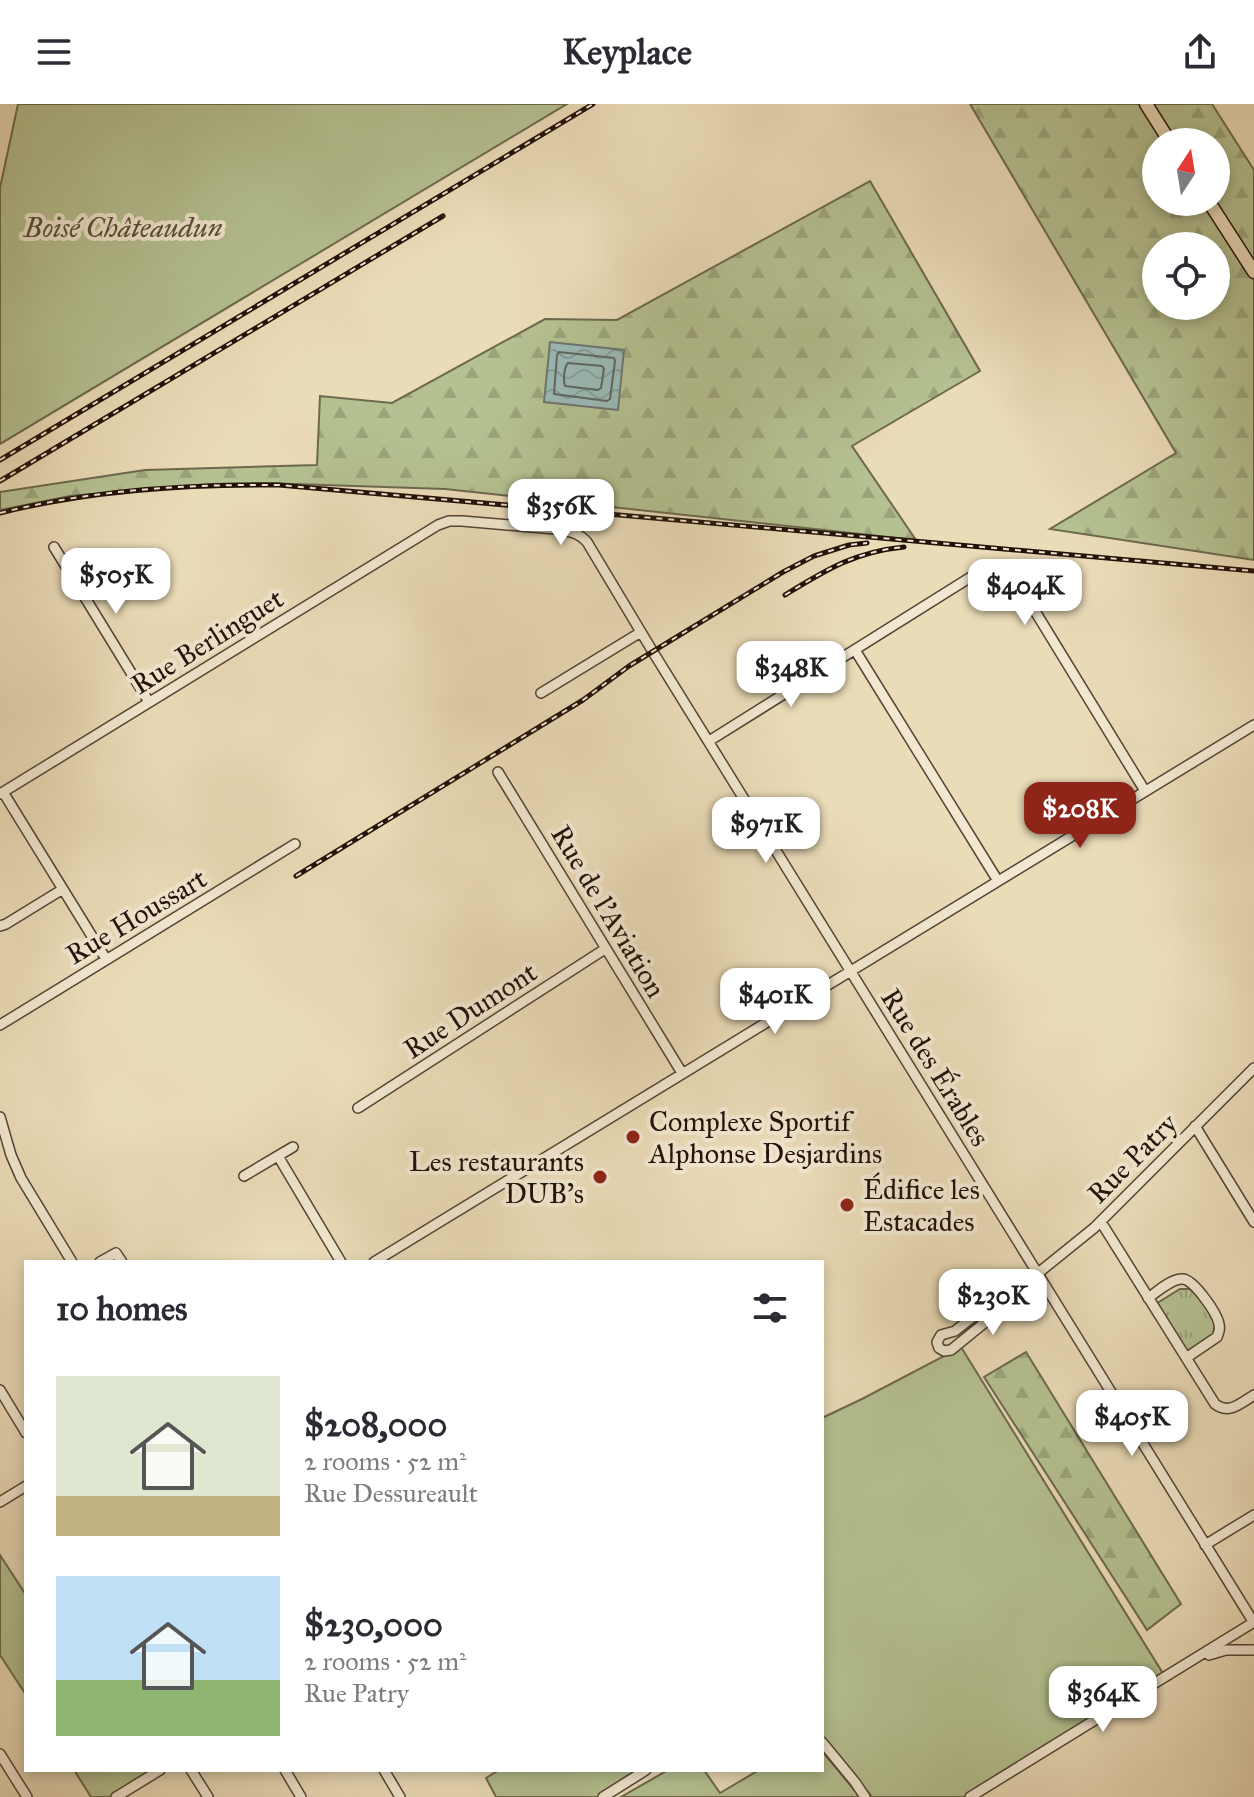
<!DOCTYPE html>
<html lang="en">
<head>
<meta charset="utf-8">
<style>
	:root { --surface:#fff; --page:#f2f2f3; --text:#2b2b33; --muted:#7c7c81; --accent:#8f2418 }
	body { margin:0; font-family:"IM FELL Great Primer",serif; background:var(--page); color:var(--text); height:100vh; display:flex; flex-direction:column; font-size:30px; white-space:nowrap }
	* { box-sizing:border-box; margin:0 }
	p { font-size:26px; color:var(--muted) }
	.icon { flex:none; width:44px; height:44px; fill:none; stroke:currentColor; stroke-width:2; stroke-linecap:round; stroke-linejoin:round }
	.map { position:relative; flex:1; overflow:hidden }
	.sheet { position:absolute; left:24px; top:1156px; width:800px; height:512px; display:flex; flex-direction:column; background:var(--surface); border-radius:0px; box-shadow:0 4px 12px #0003 }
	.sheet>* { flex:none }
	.needle { width:52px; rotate:12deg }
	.buttons { position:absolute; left:1142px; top:24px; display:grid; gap:16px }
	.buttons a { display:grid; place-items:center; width:88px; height:88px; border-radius:50%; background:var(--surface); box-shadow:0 4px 12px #0003; font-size:40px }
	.price { position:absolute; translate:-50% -68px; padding:0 18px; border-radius:16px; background:#fff; color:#222; font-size:26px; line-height:52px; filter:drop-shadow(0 2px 4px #0008) }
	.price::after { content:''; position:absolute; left:50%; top:48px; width:24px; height:18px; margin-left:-12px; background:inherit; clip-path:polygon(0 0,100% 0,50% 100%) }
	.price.selected { background:var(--accent); color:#fff }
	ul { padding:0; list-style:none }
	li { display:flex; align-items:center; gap:24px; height:200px; padding:0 32px }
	li span { display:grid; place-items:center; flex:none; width:224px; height:160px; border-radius:0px; color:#555 }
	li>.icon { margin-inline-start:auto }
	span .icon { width:96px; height:96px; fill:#fffc; stroke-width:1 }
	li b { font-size:34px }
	h2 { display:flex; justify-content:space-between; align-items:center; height:96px; padding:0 32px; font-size:34px }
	header { display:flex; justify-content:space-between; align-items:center; height:104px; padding:0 32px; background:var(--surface); font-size:36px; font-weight:800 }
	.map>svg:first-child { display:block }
	.grass { fill:url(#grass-tufts); stroke:#6c694d; stroke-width:2 }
	.forest { fill:url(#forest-firs); stroke:#6c694d; stroke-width:2; fill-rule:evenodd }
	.green { fill:#b5c191; stroke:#6c694d; stroke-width:2 }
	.water { fill:url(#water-waves); stroke:#6b7671; stroke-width:2 }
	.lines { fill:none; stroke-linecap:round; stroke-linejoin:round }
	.shore { stroke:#5e6660; stroke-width:2 }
	.minor-casing { stroke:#544435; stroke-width:12 }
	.major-casing { stroke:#221109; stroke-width:15 }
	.minor { stroke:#f2e8d1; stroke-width:9 }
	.major { stroke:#ebdcb8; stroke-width:12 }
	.rail-casing { stroke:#221109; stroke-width:5 }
	.rail { stroke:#f2e8d1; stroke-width:2; stroke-dasharray:6; stroke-linecap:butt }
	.poi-dot { fill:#8f2418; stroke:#f2e8d1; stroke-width:3 }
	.labels { text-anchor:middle; stroke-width:8; stroke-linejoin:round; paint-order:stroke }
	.park-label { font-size:28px; font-style:italic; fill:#554f39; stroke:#f2e8d1 }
	.street-label { font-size:28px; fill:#221109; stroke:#f2e8d1 }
	.poi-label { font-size:28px; fill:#221109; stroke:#f2e8d1; text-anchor:start }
</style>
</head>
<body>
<header><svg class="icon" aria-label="menu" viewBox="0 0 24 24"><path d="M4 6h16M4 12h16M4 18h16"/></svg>Keyplace<svg class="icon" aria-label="share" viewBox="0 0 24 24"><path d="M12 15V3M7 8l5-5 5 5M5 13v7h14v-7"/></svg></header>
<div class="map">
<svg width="1254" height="1693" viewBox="0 0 1254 1693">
	<defs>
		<pattern id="grass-tufts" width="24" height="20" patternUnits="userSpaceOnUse" patternTransform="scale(2)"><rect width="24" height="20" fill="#b5c191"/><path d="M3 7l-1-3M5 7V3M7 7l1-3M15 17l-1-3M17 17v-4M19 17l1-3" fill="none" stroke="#9ba57c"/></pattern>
		<pattern id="forest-firs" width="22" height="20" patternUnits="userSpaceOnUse" patternTransform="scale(2)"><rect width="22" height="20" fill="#b5c191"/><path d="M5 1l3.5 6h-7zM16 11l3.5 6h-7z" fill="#9ba57c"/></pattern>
		<pattern id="water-waves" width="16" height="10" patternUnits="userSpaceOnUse" patternTransform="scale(2)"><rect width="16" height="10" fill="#9bbab7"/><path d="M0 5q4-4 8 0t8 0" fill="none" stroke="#859f9c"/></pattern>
	</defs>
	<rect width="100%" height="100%" fill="#ebdcb8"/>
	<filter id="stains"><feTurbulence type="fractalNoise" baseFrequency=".0025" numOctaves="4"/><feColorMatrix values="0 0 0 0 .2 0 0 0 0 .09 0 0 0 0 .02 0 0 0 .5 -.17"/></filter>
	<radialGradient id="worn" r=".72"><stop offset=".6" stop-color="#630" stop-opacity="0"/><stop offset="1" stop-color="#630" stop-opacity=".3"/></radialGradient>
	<path class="grass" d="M1180 1185H1193C1207 1198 1219 1216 1218 1235L1187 1254 1154 1201Z"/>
	<path class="forest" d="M970 0H1212L1254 66V456L1050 425 1176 349ZM1156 38H1216V98H1156ZM1156 142H1216V202H1156Z
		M870 77 980 267 852 342 916 436 445 385 264 379 211 380 70 392 0 406V388L145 366 317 361 320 292 392 299 545 215 617 216Z
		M1026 1248 1181 1500 1147 1526 984 1273Z"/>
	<path class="green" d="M18 0H567L0 340V84Z
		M961 1243 1167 1576 976 1693H872L822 1632V1314L862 1295Z
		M0 1451 26 1491V1591L0 1551Z
		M822 1647 860 1693H621L668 1666H704L720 1689 759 1666H822Z
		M74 1666H159L115 1693H91Z
		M499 1666H650L602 1693H496L486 1674Z"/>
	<path class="water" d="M550 238 624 246 618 306 544 298Z"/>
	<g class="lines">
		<path class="shore" d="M559 248 614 254 615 257 610 295 607 297 554 290 557 251Z
			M568 259 602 262 604 265 601 284 598 286 565 282C563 276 564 263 568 259Z"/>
		<g class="minor-casing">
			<path id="minor" d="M54 443 149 598
				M855 546 998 777
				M541 589 641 528
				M709 637 974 471C992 464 1006 466 1019 481L1145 687
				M498 668 682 969
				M3 688 106 855
				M0 690 438 421 449 417H462L555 425C568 427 578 428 587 438L653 548 1254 1519
				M0 822 6 820 63 785
				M0 921 295 740
				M358 1004 605 845
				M0 1013 11 1051 21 1074 72 1158
				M1195 1022 1254 1118
				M278 1052 341 1158
				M244 1072 293 1043
				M1101 1118 1215 1300C1229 1311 1241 1299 1254 1291
				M100 1158 116 1149 122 1158
				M374 1158 1254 621
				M1037 1170 1013 1181 955 1227 941 1231 937 1238 939 1244 944 1247 951 1246 1020 1190 1037 1170 1094 1124 1254 964
				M1148 1194C1157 1188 1172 1174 1183 1175 1194 1176 1217 1209 1219 1220 1220 1226 1219 1228 1217 1233L1186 1254
				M0 1286 26 1329
				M0 1398 26 1382
				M1205 1441 1254 1411
				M1209 1551 1226 1546H1254
				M822 1638 855 1678 865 1693
				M0 1650 27 1693
				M191 1666 208 1693
				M285 1666 301 1693
				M384 1666 400 1693
				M116 1693 160 1666
				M603 1693 646 1666
				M970 1693 1254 1518"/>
		</g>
		<g class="major-casing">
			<path id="major" d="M1146 0 1170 38
				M1209 98 1254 168"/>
		</g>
		<use href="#minor" class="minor"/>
		<use href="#major" class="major"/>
		<g class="rail-casing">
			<path id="rail" d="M0 356 593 0
				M0 377 443 112
				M0 409C91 386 185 380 279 381L1254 467
				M785 491C826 466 854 448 904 443
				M296 772 583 596 629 562 783 468 814 452 849 441 867 439"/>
		</g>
		<use href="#rail" class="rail"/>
	</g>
	<g class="poi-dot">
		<circle cx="633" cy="1033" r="8"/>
		<circle cx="600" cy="1073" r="8"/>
		<circle cx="847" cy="1101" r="8"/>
	</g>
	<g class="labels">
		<g class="park-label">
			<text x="123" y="133">Boisé Châteaudun</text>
		</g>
		<g class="street-label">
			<text transform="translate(207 537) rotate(-32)" y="10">Rue Berlinguet</text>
			<text transform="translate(609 807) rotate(59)" y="10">Rue de l'Aviation</text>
			<text transform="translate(136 812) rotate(-31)" y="10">Rue Houssart</text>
			<text transform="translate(470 906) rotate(-33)" y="10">Rue Dumont</text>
			<text transform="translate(936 963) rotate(58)" y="10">Rue des Érables</text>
			<text transform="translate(1132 1054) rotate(-45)" y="10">Rue Patry</text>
		</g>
		<g class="poi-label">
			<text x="649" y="1027">Complexe Sportif<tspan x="649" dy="32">Alphonse Desjardins</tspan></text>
			<text x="584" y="1067" text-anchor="end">Les restaurants<tspan x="584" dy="32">DUB's</tspan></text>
			<text x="863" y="1095">Édifice les<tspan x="863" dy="32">Estacades</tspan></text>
		</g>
	</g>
	<rect width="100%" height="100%" filter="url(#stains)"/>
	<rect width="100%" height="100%" fill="url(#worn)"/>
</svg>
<div class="buttons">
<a><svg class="needle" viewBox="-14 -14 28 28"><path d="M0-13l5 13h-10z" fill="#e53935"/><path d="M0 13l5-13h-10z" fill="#7c7c81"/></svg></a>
<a><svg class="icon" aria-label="locate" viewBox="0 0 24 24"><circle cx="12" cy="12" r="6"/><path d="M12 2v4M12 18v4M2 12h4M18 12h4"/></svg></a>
</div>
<b class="price" style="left:561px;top:443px">$356K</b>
<b class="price" style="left:116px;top:512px">$505K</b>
<b class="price" style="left:1025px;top:523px">$404K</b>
<b class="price" style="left:791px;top:605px">$348K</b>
<b class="price selected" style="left:1080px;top:746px">$208K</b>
<b class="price" style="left:766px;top:761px">$971K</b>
<b class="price" style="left:775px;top:932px">$401K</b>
<b class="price" style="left:993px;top:1233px">$230K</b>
<b class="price" style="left:1132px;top:1354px">$405K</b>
<b class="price" style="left:1103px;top:1630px">$364K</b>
<section class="sheet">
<h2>10 homes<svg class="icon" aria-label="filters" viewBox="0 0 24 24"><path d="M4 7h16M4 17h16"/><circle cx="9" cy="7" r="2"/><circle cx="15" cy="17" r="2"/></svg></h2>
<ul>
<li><span style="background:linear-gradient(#dfe7d0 75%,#c2b280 0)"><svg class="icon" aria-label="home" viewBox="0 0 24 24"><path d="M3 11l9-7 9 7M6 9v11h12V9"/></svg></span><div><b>$208,000</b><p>2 rooms · 52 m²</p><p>Rue Dessureault</p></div></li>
<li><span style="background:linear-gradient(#bfe0f5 65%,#8fb573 0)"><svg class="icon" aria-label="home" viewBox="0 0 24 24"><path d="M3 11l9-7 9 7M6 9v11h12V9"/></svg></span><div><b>$230,000</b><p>2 rooms · 52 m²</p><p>Rue Patry</p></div></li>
</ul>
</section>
</div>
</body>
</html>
